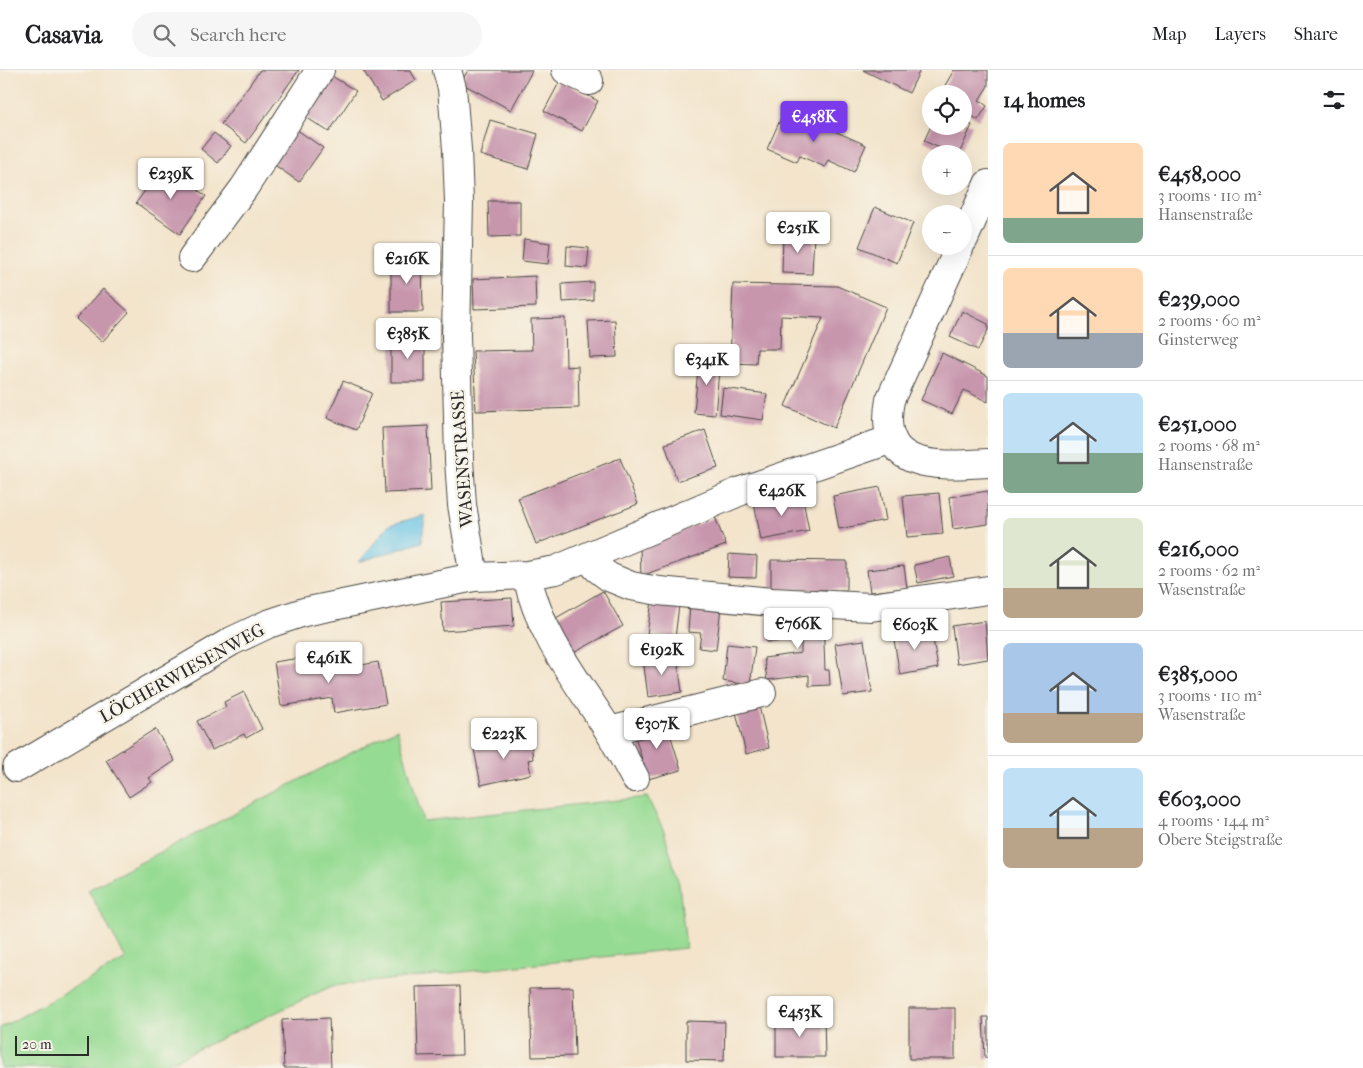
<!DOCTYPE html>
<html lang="en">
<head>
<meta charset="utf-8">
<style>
	:root { --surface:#fff; --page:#f6f6f6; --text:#202124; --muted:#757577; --line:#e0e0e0; --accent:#7c3aed }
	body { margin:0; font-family:"IM FELL French Canon",serif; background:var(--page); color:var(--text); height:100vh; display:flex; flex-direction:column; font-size:19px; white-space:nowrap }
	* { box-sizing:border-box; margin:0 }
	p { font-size:16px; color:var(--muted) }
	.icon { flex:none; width:28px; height:28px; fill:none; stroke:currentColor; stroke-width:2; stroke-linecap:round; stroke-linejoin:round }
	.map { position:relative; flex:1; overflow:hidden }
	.details { display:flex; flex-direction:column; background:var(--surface); width:375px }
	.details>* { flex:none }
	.controls { position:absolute; left:922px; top:15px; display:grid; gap:10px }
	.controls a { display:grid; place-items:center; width:50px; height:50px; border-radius:50%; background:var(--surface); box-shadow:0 5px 20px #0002; font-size:25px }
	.scale { position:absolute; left:15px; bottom:12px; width:74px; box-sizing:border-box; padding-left:5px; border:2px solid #2b2b2b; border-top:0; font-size:14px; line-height:18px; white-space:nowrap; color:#2b2b2b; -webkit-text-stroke:4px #f7f3e8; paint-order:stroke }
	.price { position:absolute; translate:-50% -42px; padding:0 11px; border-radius:5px; background:#fff; color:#222; font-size:16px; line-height:32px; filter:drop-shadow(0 1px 2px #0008) }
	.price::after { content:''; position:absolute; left:50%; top:30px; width:15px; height:11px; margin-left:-8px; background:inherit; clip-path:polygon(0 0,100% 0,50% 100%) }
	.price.selected { background:var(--accent); color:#fff }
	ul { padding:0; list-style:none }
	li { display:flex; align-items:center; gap:15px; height:125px; padding:0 15px }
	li+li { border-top:1px solid var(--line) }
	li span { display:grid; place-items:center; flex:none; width:140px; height:100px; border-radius:8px; color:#555 }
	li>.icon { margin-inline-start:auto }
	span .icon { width:60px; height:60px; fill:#fffc; stroke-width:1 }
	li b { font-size:21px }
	h2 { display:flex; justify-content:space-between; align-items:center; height:60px; padding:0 15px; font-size:21px }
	header { display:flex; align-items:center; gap:30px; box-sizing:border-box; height:70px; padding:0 25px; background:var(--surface); border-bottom:1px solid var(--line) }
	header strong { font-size:24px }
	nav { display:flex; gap:28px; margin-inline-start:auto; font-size:18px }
	.search { width:350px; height:45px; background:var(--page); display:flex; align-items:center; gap:12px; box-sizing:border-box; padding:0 18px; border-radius:28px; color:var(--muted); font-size:19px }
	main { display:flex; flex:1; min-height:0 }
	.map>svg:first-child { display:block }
	.green { fill:#96db93; stroke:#60835f }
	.water { fill:#69c5e7; stroke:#4a7889 }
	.building { fill:#c796ad }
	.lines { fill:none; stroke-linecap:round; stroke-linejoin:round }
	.street-casing { stroke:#494743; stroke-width:30 }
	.secondary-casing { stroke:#494743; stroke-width:30 }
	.street { stroke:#fff; stroke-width:28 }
	.secondary { stroke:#fff; stroke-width:28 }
	.labels { text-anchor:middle; stroke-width:5; stroke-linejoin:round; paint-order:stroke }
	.street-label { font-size:18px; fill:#2b2b2b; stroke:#f7f3e8 }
</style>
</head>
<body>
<header>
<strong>Casavia</strong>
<div class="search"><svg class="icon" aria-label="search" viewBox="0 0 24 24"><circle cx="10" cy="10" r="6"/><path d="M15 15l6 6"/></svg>Search here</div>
<nav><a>Map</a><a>Layers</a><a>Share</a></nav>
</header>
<main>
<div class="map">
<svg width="988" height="998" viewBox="0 0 988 998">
	<rect width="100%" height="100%" fill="#f7f3e8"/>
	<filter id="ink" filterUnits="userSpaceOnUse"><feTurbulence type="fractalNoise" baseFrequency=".02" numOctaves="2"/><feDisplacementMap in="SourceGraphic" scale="10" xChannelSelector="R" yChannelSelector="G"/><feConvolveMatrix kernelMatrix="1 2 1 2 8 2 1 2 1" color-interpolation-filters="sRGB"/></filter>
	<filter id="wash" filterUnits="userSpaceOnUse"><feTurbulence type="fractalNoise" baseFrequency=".0096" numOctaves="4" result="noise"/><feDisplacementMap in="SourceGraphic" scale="20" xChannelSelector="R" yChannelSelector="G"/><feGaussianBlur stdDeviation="1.12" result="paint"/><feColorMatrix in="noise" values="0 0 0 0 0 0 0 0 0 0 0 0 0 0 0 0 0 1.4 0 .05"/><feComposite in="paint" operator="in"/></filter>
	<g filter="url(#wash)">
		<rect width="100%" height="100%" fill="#f3e4cb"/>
		<path class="green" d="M397 659 423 751 647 727 664 761 679 814 686 878 332 916 158 998H0V958L126 889 88 820Z"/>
		<path class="water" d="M425 445 422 472 359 492 389 455Z"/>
		<g id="blocks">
			<path class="building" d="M260 0H299L246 73 221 54Z
				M363 0H410L416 10 382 31Z
				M468 0H529L532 1 511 40 461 13Z
				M863 0H920L909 23Z
				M954 0H988V16L979 30 987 36 978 50 964 40V24H940Z
				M327 3 356 21 329 62 301 44Z
				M560 11 598 31 582 61 544 41Z
				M785 39 866 75 854 102 828 90 825 97 800 86 797 92 767 79Z
				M490 50 538 64 528 99 480 85Z
				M964 52 972 55 959 84H953L924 71 931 56H964Z
				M293 57 323 78 299 112 269 91Z
				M214 63 231 76 218 93 201 79Z
				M163 96 206 126 180 164 136 133Z
				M488 131H520V166L489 167Z
				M875 137 913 153 897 193 859 177Z
				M783 163 814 165 812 204 782 203Z
				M524 169 550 173 548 194 522 191Z
				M567 176 589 178 587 198 566 196Z
				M391 188H422L423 242H391Z
				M535 206 536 237 474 239 473 209Z
				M593 212V230L563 232 562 214Z
				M733 214 837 216 886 237 834 358 785 336 823 248 781 246 780 279H757L756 294 730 293Z
				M103 219 129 242 102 272 76 249Z
				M962 241 988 254V260L978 280 950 267Z
				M565 248 566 297 578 296 579 338 476 341 473 281 532 280 531 249Z
				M615 250 617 287 590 288 588 251Z
				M391 268H425V312H391Z
				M942 283 988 306V332L964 320 952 344 921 330Z
				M699 287 720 289 715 345 694 343Z
				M343 311 372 323 356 360 327 348Z
				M723 318 767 324 763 350 720 344Z
				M428 356 431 421 385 423 382 358Z
				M705 360 718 398 677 411 665 374Z
				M620 388 638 434 536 474 518 428Z
				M880 417 886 450 839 459 833 426Z
				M988 421V454L953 459 949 427Z
				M939 423 943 464 907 467 903 426Z
				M802 424 809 461 761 470 754 433Z
				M715 447 726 475 641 506 640 477Z
				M729 484 757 486 756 508 728 507Z
				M950 487 953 506 918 513 914 495Z
				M771 490 847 491V520L771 519Z
				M904 496 907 518 870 522 867 500Z
				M603 521 623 556 568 586 549 552Z
				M512 528 514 556 443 561 441 532Z
				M652 531 679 535 675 568 647 564Z
				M690 534 721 537 716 580 699 578 701 563 688 562Z
				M823 547 825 600H829L830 615 809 616V605L767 610 764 588 801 583V571L766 572V548Z
				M985 551 988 589 957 594 952 556Z
				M931 558 938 598 900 605 893 564Z
				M864 570 872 622 843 626 835 574Z
				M727 574 755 577 750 615 723 611Z
				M325 584 328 601 378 592 386 634 334 643 332 628 281 636 274 592Z
				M677 585 682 622 648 627 643 589Z
				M244 622 262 659 246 668 244 664 212 680 197 651 226 637 224 632Z
				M758 632 769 678 746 684 735 638Z
				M666 650 681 700 648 709 633 660Z
				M155 659 175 691 149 708 152 712 129 727 106 690Z
				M530 666 533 689 528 690 531 704 481 715 474 679 494 676 493 672Z
				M460 916 462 985 418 986 416 917Z
				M573 917 575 986 532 987 530 918Z
				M909 938H955V989H909Z
				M983 947H988V988H985Z
				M329 948 331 998H284L282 950Z
				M824 948 825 987H776V949Z
				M686 951 725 952 724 991 686 990Z"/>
		</g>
	</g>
	<g filter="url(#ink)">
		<use href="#blocks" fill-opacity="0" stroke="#494743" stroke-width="1"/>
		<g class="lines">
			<g class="street-casing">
				<path id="street" d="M447 0 452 18 457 79 459 132 456 265 459 390 462 435 474 507
					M566 0 589 11
					M192 188 244 118 320 0
					M588 488 597 498 609 507 631 516 659 521 772 532 871 537 988 520
					M527 505C539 565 577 610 609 661 618 676 626 692 635 708
					M609 661 762 623
					M17 698 232 571 268 554 304 542 474 507 527 505 556 500 741 421 892 369"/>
			</g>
			<g class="secondary-casing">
				<path id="secondary" d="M964 169 988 114
					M960 176 890 330C876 402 939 396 988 393"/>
			</g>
			<use href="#street" class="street"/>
			<use href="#secondary" class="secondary"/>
		</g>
	</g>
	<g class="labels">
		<g class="street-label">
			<text transform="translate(462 389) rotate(-94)" y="6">WASENSTRASSE</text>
			<text transform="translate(182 603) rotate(-29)" y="6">LÖCHERWIESENWEG</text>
		</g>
	</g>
</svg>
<div class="controls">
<a><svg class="icon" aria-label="locate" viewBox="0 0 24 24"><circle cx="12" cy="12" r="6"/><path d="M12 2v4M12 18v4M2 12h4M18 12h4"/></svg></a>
<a>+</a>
<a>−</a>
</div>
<div class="scale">20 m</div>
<b class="price selected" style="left:814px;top:73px">€458K</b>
<b class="price" style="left:171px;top:130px">€239K</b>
<b class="price" style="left:798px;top:184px">€251K</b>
<b class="price" style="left:407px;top:215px">€216K</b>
<b class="price" style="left:408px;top:290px">€385K</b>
<b class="price" style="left:707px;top:316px">€341K</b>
<b class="price" style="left:782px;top:447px">€426K</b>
<b class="price" style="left:798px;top:580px">€766K</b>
<b class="price" style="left:915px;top:581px">€603K</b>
<b class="price" style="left:662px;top:606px">€192K</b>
<b class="price" style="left:329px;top:614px">€461K</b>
<b class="price" style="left:657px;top:680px">€307K</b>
<b class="price" style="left:504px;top:690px">€223K</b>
<b class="price" style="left:800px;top:968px">€453K</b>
</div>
<section class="details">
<h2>14 homes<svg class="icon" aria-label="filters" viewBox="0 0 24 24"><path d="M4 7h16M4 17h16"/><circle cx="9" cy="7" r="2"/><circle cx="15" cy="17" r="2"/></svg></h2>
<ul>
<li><span style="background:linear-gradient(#ffd9b3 75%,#7fa58c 0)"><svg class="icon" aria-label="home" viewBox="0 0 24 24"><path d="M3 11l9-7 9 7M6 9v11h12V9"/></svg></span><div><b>€458,000</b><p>3 rooms · 110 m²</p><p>Hansenstraße</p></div></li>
<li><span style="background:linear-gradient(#ffd9b3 65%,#9aa5b1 0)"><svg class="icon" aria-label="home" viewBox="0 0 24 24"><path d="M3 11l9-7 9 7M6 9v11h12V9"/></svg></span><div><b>€239,000</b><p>2 rooms · 60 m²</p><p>Ginsterweg</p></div></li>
<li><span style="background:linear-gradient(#bfe0f5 60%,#7fa58c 0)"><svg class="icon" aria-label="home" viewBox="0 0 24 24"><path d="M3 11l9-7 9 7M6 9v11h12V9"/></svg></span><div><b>€251,000</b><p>2 rooms · 68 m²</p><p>Hansenstraße</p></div></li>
<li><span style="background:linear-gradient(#dfe7d0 70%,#b9a48a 0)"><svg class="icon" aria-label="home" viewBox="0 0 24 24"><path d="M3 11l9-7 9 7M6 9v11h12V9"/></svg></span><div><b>€216,000</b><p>2 rooms · 62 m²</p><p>Wasenstraße</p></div></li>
<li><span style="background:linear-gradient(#a9c7e8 70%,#b9a48a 0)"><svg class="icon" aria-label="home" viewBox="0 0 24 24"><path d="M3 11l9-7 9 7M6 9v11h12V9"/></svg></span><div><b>€385,000</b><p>3 rooms · 110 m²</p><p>Wasenstraße</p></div></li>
<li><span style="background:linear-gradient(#bfe0f5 60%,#b9a48a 0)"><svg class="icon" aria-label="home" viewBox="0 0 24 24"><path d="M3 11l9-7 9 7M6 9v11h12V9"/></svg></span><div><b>€603,000</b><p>4 rooms · 144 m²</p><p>Obere Steigstraße</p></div></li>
</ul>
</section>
</main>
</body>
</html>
